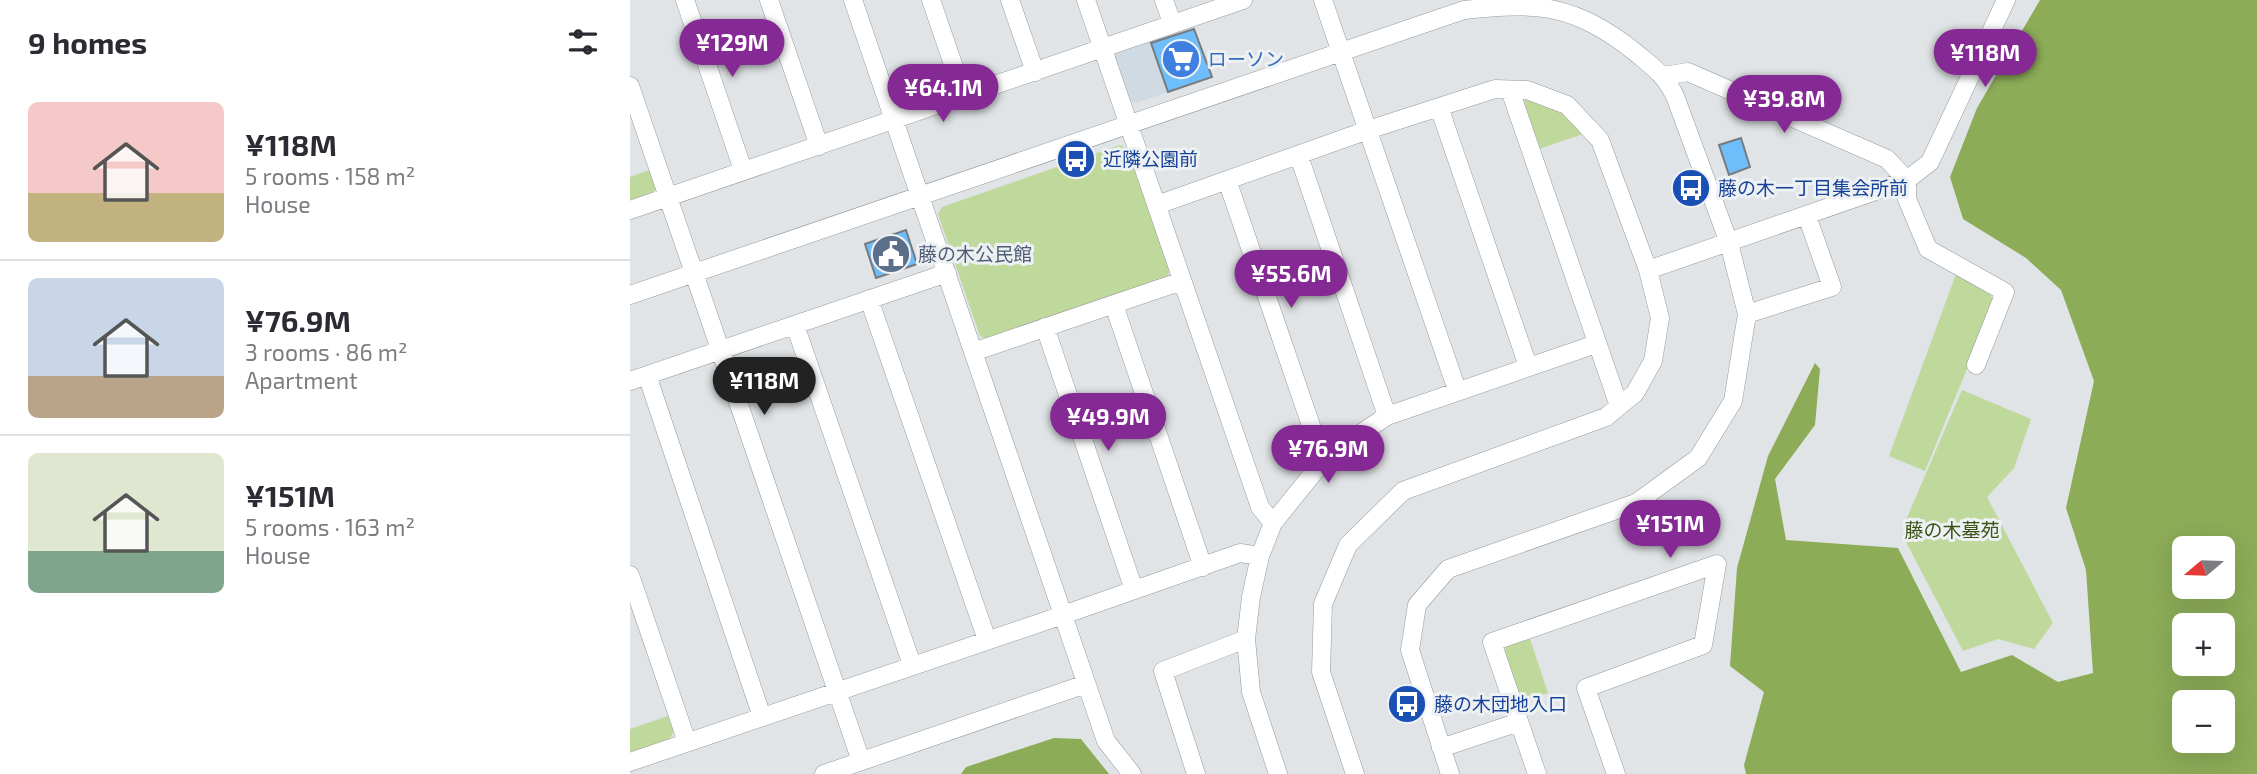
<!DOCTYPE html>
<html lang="en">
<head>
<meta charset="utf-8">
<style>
	:root { --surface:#fff; --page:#f2f2f3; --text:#2b2b33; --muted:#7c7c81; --line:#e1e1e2; --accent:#852994 }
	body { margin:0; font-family:"Exo 2","Noto Sans JP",sans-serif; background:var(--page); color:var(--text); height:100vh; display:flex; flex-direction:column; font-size:26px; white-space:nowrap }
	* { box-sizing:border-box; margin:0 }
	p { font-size:23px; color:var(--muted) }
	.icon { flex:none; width:38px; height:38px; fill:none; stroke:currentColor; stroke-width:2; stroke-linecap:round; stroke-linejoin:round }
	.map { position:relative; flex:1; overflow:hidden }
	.sheet { display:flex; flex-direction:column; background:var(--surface); width:630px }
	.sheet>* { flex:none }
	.needle { width:46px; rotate:251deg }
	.buttons { position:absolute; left:1542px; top:536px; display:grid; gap:14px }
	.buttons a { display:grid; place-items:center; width:63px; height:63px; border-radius:10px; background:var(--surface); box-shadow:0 7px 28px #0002; font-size:35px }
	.price { position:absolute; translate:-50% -60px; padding:0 16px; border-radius:24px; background:var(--accent); color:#fff; font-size:23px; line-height:46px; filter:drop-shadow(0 2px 4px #0008) }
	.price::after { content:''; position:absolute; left:50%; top:42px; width:21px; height:16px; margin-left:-10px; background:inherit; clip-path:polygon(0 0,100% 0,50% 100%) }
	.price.selected { background:#222; color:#fff }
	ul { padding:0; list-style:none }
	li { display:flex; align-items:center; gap:21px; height:175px; padding:0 28px }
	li+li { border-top:2px solid var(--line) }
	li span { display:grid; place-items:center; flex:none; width:196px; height:140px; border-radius:10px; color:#555 }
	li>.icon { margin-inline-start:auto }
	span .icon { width:84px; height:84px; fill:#fffc; stroke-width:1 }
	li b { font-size:30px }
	h2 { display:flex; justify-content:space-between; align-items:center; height:84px; padding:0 28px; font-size:30px }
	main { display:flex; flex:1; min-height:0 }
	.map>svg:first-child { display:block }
	.built { fill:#d0dae2 }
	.green { fill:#bfd89b }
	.forest { fill:#8cac58; fill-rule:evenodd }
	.building { fill:#6dbefa; stroke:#787b7d; stroke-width:2 }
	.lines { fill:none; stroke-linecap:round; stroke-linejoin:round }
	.minor-casing { stroke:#96999c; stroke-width:19 }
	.minor { stroke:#fff; stroke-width:18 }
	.labels { text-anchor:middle; stroke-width:6; stroke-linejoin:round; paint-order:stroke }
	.shop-label { font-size:19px; fill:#366cbe; stroke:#eef1f3; text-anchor:start }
	.transit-label { font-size:19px; fill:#164399; stroke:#eef1f3; text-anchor:start }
	.service-label { font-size:19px; fill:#4e5e75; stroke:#eef1f3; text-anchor:start }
	.park-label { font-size:19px; fill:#3d5215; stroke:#eef1f3 }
</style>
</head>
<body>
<main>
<section class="sheet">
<h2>9 homes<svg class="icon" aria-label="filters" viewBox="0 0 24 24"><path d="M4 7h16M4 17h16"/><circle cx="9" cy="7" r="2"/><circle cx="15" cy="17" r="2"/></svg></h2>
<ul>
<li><span style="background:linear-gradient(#f6c9c9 65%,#c2b280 0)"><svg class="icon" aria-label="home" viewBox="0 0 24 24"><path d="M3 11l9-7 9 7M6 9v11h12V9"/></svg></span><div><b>¥118M</b><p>5 rooms · 158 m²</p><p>House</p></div></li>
<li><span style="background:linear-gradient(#c9d6e8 70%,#b9a48a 0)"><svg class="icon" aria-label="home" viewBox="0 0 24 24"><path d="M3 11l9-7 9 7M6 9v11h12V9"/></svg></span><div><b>¥76.9M</b><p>3 rooms · 86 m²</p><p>Apartment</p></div></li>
<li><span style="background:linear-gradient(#dfe7d0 70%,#7fa58c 0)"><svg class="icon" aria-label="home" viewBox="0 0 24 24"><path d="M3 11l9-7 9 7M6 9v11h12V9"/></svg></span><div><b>¥151M</b><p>5 rooms · 163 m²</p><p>House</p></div></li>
</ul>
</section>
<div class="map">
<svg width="1627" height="774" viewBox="0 0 1627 774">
	<rect width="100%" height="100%" fill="#e1e4e6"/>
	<path class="built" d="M563 26 582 77 506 103 496 98 483 60 488 49Z"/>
	<path class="green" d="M898 97 934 111 956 133 906 150 891 105Z
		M490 145 500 150 541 268 536 279 357 340 350 336 308 214 312 207Z
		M22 169 27 186 22 196 0 203V177Z
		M1326 274 1359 291 1364 303 1295 471 1259 456Z
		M1332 390 1401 419 1384 468 1357 497 1423 623 1404 649 1368 639 1333 651 1275 540 1276 520Z
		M899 636 918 693 890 702 873 653 878 643Z
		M41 715 45 728 39 742 0 755V729Z"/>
	<path class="forest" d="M1410 0H1627V774H1116L1114 765 1134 692 1100 666 1107 568 1138 456 1185 363 1190 369 1185 425 1145 479 1156 540 1268 548 1331 672 1382 655 1428 682 1463 673 1456 570 1436 508 1464 381 1431 290 1396 258 1333 219 1320 177 1347 108ZM1554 548H1592V586H1554ZM1554 625H1592V663H1554ZM1554 702H1592V740H1554Z
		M424 738 451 739 479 774H331L336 767Z"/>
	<path class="building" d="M564 29 582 77 538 92 521 43Z
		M1111 138 1120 167 1099 175 1089 145Z
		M276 230 287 264 246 278 235 244Z"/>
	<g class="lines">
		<g class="minor-casing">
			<path id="minor" d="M55 0 113 170
				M139 0 189 146
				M223 0 476 741 502 774
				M301 0 334 96
				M380 0 405 72
				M456 0 630 507 643 523
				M534 0 542 23
				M693 0 827 390
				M1034 76 1058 72 1257 159 1277 180V199L1298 249 1375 292 1346 365
				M0 86 231 761
				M880 90 989 406
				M809 107 898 366
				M669 156 757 416
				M597 180 688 446 697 456
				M527 205 738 130 865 89 897 90 937 105 970 140 1018 270 1030 318 1023 361 1005 393 976 417 773 491 718 545 693 604 691 672 725 774
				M0 210 613 0
				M1018 270 1277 180 1300 162 1376 0
				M0 295 834 10C908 2 945 4 1005 52 1025 69 1033 73 1045 96L1099 243 1117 314 1103 401 1068 458 1006 503 818 569 787 605 780 650 820 774
				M239 299 357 640
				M484 305 573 567
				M1117 314 1202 287 1177 216
				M165 325 282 665
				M415 327 504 590
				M343 352 552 281
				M17 375 132 717
				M0 381 317 273
				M0 575 57 742
				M811 748 889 722
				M0 762 433 615 610 553 630 556
				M194 774 456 684
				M566 774 533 671 616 639
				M648 774 621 692 616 639 621 597 630 556 643 523 697 456 757 416 966 344
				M907 774 862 642 1087 564 1073 645 956 688 986 774"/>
		</g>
		<use href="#minor" class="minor"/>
	</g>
	<defs>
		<g id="supermarket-disc" transform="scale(2.0125)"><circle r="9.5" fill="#3f7fe0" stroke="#eef1f3"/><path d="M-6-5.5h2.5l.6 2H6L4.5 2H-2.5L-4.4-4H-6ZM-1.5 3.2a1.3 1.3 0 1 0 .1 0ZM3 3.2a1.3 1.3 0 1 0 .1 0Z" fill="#fff"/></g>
		<g id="bus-disc" transform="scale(2.0125)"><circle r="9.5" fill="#1a4fb4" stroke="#eef1f3"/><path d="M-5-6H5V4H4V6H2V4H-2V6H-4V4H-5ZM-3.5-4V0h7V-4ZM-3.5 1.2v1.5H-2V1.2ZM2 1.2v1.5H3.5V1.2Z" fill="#fff"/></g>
		<g id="civic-disc" transform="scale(2.0125)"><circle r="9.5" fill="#5c6f8a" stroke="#eef1f3"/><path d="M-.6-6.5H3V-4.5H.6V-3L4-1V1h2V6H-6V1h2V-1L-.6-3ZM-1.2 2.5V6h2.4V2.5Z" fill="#fff"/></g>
	</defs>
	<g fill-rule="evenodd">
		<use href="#supermarket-disc" x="551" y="59"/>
		<use href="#bus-disc" x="446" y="159"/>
		<use href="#bus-disc" x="1061" y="188"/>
		<use href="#civic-disc" x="261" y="254"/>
		<use href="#bus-disc" x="777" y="704"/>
	</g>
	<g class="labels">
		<g class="shop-label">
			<text x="578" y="66">ローソン</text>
		</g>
		<g class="transit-label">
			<text x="473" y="166">近隣公園前</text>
			<text x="1088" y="195">藤の木一丁目集会所前</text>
			<text x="804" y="711">藤の木団地入口</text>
		</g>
		<g class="service-label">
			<text x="288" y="261">藤の木公民館</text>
		</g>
		<g class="park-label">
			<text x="1322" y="537">藤の木墓苑</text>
		</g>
	</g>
</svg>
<div class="buttons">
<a><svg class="needle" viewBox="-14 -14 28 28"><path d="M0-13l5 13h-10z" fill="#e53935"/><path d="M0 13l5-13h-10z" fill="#7c7c81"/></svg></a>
<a>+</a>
<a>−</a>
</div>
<b class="price" style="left:102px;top:79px">¥129M</b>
<b class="price" style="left:1355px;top:89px">¥118M</b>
<b class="price" style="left:313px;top:124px">¥64.1M</b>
<b class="price" style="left:1154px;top:135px">¥39.8M</b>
<b class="price" style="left:661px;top:310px">¥55.6M</b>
<b class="price selected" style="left:134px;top:417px">¥118M</b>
<b class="price" style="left:478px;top:453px">¥49.9M</b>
<b class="price" style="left:698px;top:485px">¥76.9M</b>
<b class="price" style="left:1040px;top:560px">¥151M</b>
</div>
</main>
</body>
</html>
